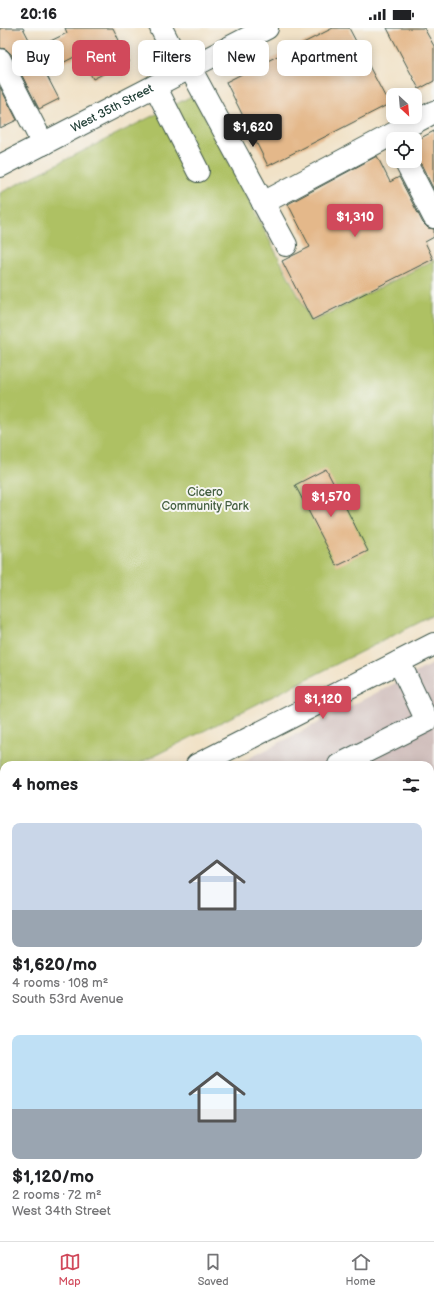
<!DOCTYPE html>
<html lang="en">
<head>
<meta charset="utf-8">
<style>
	:root { --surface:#fff; --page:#f2f2f2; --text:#202124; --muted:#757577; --line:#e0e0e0; --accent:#d1495b }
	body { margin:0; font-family:"Balsamiq Sans",sans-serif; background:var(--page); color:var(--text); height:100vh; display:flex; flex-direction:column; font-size:15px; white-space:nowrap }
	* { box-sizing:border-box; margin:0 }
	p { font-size:13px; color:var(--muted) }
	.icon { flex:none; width:22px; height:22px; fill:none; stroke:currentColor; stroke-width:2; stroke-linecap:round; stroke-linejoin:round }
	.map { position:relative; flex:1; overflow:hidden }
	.sheet { position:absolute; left:0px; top:733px; width:434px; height:480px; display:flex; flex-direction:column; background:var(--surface); border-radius:12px 12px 0 0; box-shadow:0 2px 10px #0003 }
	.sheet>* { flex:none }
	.hud { position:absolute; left:12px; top:12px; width:410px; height:36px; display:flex; gap:8px }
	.needle { width:26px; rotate:154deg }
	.controls { position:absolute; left:386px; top:60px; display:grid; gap:8px }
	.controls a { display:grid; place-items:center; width:36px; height:36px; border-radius:8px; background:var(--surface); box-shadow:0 2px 10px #0003; font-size:20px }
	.price { position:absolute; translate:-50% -34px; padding:0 9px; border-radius:4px; background:var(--accent); color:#fff; font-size:13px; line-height:26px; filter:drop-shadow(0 1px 2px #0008) }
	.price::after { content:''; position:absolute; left:50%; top:24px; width:12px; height:9px; margin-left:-6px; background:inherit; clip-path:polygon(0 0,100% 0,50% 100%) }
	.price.current { background:#222; color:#fff }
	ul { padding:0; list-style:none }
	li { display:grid; align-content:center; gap:8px; height:212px; padding:0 12px }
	li span { display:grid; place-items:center; height:124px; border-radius:8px; color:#555 }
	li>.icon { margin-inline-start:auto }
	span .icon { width:72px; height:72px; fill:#fffc; stroke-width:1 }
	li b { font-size:17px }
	h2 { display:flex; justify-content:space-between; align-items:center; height:48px; padding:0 12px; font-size:17px }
	.pill { padding:0 14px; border-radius:8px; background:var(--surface); box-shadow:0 2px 10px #0003; font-size:14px; line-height:36px }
	.pill.current { background:var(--accent); color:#fff }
	.status { display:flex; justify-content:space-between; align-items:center; height:28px; padding:0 20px; background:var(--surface); direction:ltr }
	.status svg { height:11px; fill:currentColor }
	.tab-bar { display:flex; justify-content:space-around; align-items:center; height:56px; border-top:1px solid var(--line); background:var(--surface); font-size:11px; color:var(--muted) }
	.tab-bar a { display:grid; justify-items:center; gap:2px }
	.tab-bar .current { color:var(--accent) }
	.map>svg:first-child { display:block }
	.industrial { fill:#d1c0bd }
	.green { fill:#aec164; stroke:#667f4c }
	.building { fill:#e4b88a }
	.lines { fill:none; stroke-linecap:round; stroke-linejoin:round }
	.minor-casing { stroke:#3e564a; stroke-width:24 }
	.major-casing { stroke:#3e564a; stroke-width:24 }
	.minor { stroke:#fff; stroke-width:22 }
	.major { stroke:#ebc669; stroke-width:22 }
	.labels { text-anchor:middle; stroke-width:4; stroke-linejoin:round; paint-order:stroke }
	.street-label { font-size:12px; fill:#1f3d34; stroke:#f6f6f2 }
	.park-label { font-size:12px; fill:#435e40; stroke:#f6f6f2 }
</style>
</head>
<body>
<div class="status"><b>20:16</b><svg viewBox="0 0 49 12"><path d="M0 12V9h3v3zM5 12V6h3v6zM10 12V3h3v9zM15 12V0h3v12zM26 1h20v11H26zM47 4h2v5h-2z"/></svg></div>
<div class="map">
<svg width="434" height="1213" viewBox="0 0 434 1213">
	<rect width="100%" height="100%" fill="#f6f6f2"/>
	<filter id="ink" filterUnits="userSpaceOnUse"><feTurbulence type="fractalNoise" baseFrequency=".025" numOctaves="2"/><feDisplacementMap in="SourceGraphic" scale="8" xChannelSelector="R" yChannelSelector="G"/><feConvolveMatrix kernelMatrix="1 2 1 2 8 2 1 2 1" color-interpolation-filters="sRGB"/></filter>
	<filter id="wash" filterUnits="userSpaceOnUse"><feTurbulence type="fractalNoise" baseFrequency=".012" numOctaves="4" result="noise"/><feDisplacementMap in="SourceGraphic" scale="16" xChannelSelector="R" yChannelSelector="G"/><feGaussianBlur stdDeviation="0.9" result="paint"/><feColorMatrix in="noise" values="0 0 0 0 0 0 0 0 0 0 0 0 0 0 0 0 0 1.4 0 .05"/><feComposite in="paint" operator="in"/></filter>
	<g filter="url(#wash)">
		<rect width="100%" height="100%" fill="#f1e2c7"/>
		<path class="industrial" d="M434 635V1213H108L106 1209H430V737H236Z
			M4 856V1017L0 1009V858Z
			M0 1087 4 1095V1209H62L64 1213H0Z"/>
		<path class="green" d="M194 67 312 294 434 232V587L136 737H4V804L0 806V165Z"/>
		<g id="blocks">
			<path class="building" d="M0 0H23L34 21 67 5 65 0H113L129 33 93 51 80 26 45 44 59 71 39 81 11 26 6 21 0 20Z
				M333 0H349L389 76 268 138 226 54Z
				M387 0H424L434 18V53L419 61Z
				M0 59 17 92 0 100Z
				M434 103V162L415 124V113Z
				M377 128 390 154 399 149 423 195 428 200 434 201V209L425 214 433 231 312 292 282 233 310 219 288 176Z
				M326 441 368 523 337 538 295 457Z"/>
		</g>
	</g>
	<g filter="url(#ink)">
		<use href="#blocks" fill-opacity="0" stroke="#3e564a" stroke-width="1"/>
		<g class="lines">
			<g class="minor-casing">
				<g id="minor">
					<path d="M161 0 183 43"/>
					<path d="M0 32 43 116"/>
					<path d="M190 40 286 217"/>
					<path d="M155 58 198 143"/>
					<path d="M405 133 434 189"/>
					<path id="s1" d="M0 138 267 0"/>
					<path d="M263 175 434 84"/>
					<path d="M197 737 434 616"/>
					<path d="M339 737 427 693 399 634"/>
					<path d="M0 838 4 836"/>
					<path d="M430 1007 434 1005"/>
					<path d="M430 1081 434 1078"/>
					<path d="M260 1213 265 1209"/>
				</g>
			</g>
			<g class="major-casing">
				<path id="major" d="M0 1057 4 1065
					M78 1209 80 1213"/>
			</g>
			<use href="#minor" class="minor"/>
			<use href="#major" class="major"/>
		</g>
	</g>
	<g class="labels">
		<g class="street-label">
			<text dy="4" stroke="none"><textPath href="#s1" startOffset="126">West 35th Street</textPath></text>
		</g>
		<g class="park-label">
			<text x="205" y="468">Cicero<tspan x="205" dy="14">Community Park</tspan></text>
		</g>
	</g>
</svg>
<div class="controls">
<a><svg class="needle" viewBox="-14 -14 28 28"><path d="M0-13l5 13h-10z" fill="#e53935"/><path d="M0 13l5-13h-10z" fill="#757577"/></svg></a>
<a><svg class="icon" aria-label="locate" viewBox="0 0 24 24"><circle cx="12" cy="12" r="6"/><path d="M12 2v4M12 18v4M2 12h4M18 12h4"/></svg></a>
</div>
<b class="price current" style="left:253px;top:120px">$1,620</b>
<b class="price" style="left:355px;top:210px">$1,310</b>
<b class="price" style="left:331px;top:490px">$1,570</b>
<b class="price" style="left:323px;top:692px">$1,120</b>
<div class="hud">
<a class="pill">Buy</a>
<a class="pill current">Rent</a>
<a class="pill">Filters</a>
<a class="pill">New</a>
<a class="pill">Apartment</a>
</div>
<section class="sheet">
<h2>4 homes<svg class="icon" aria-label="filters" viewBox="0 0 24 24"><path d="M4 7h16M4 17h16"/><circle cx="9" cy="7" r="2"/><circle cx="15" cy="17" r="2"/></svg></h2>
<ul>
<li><span style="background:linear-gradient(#c9d6e8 70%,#9aa5b1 0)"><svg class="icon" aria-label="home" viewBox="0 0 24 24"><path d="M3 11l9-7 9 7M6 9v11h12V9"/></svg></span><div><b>$1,620/mo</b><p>4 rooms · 108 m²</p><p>South 53rd Avenue</p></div></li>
<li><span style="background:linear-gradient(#bfe0f5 60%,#9aa5b1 0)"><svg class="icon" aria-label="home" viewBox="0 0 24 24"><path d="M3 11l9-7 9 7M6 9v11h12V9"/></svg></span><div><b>$1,120/mo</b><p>2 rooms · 72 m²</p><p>West 34th Street</p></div></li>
</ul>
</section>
</div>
<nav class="tab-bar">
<a class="current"><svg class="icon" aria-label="map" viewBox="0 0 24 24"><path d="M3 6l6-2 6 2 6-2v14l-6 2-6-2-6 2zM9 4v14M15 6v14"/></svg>Map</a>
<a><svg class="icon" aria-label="saved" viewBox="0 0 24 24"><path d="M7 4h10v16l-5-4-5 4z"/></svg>Saved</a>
<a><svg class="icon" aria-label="home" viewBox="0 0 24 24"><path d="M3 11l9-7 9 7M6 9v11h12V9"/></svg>Home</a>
</nav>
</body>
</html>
